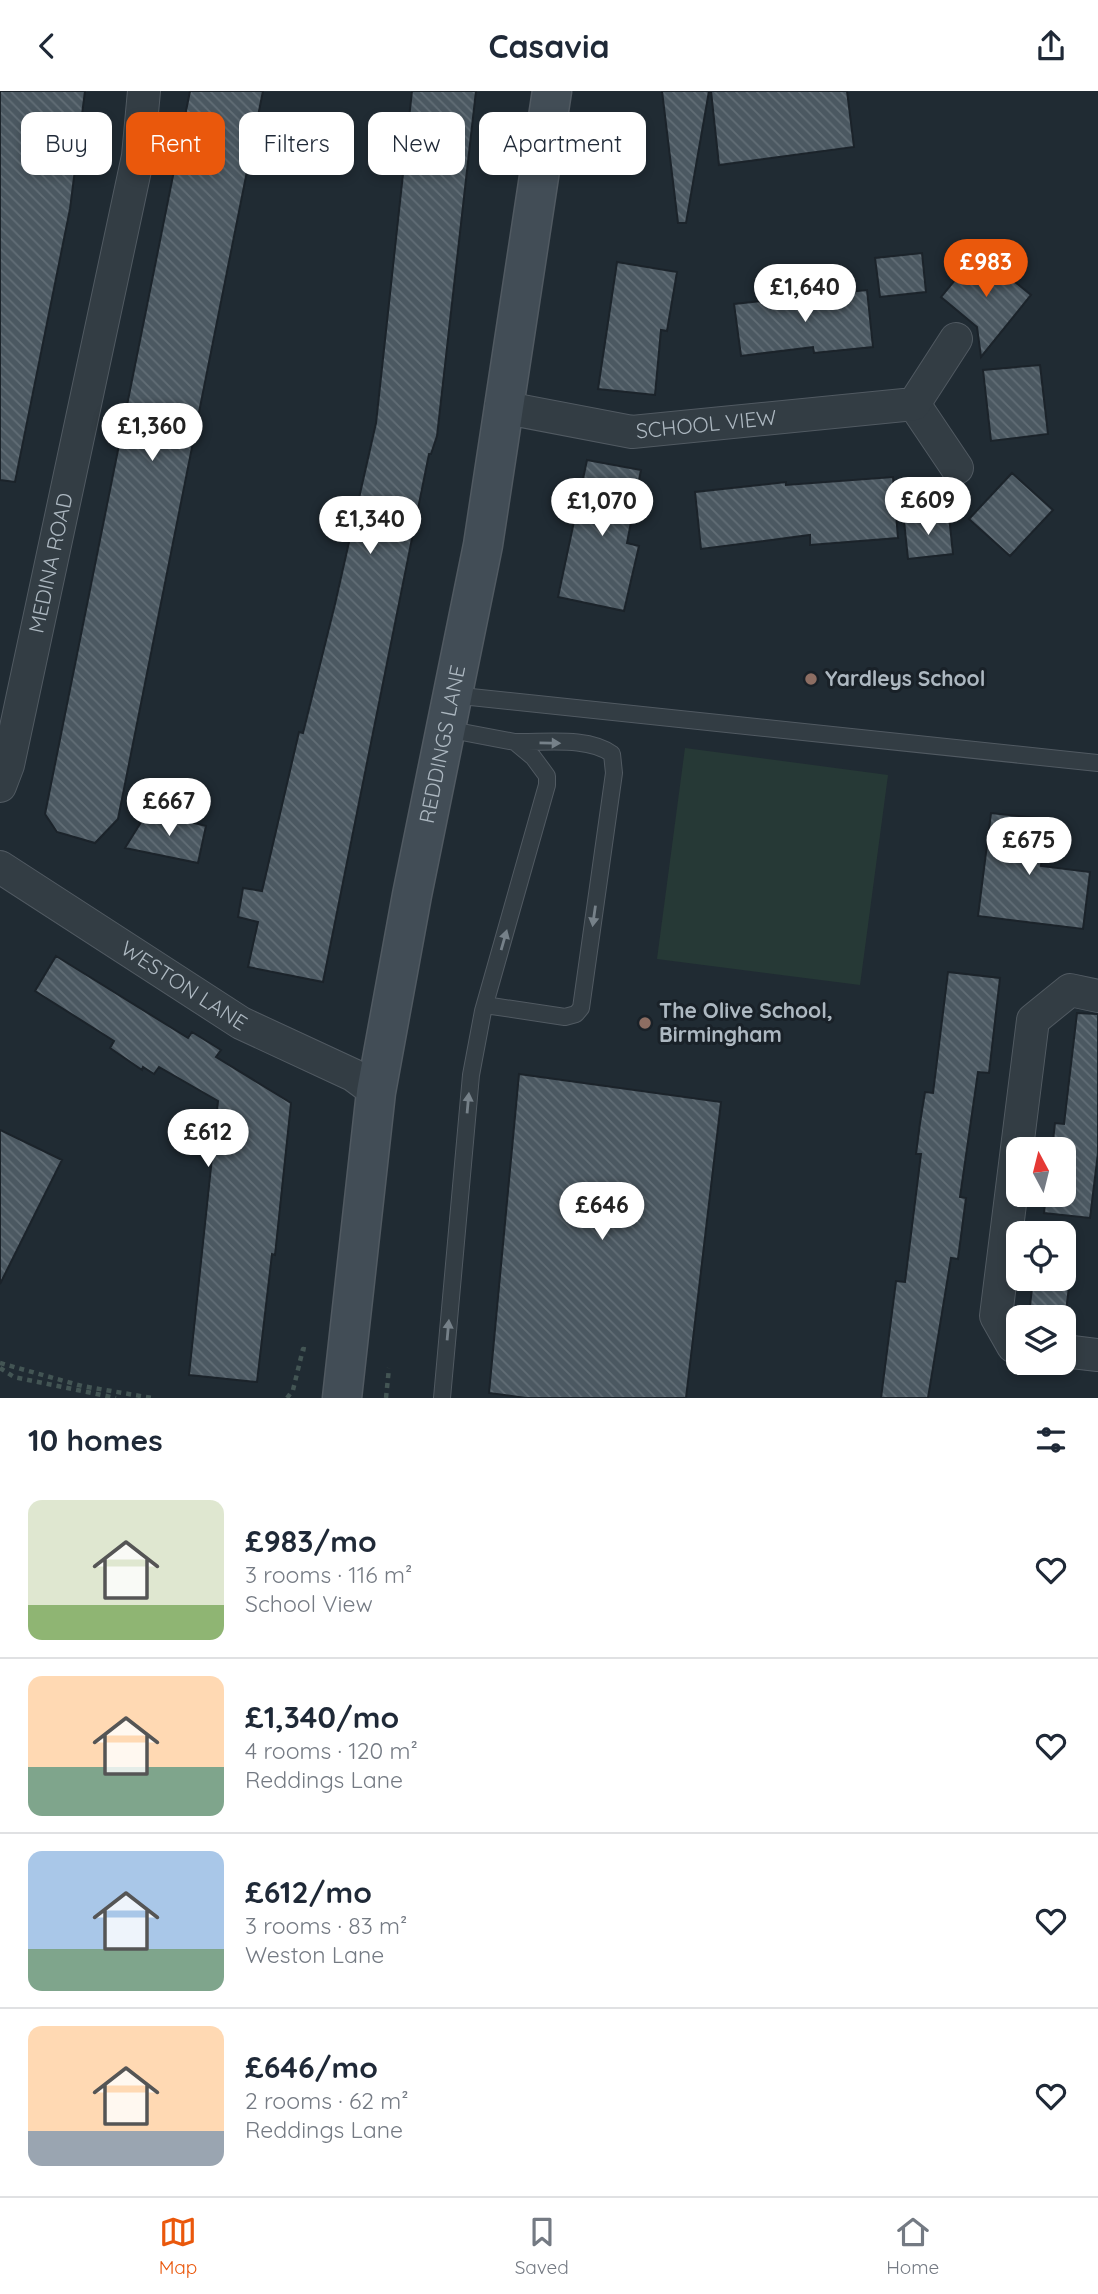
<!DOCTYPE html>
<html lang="en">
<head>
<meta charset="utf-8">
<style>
	:root { --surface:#fff; --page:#f6f6f7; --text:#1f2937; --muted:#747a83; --line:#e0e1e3; --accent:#ea580c }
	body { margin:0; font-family:Quicksand,sans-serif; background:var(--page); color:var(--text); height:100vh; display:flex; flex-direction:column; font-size:26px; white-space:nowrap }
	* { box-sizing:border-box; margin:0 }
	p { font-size:23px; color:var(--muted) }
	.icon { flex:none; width:38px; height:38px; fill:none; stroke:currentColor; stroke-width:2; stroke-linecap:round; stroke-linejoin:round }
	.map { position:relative; height:1307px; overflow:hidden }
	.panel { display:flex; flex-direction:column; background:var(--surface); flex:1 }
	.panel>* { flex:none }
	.top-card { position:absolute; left:21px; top:21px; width:700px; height:63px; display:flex; gap:14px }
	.needle { width:46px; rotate:353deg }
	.buttons { position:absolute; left:1006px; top:1046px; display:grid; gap:14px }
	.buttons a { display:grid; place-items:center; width:70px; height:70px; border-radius:14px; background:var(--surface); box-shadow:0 4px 10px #0003; font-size:35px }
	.price { position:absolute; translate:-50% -60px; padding:0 16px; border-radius:24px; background:#fff; color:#222; font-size:23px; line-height:46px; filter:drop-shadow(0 2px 4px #0008) }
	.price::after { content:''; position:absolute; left:50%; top:42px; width:21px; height:16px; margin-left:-10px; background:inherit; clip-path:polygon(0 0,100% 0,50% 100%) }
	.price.selected { background:var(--accent); color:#fff }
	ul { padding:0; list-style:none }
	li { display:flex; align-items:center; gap:21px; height:175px; padding:0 28px }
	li+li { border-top:2px solid var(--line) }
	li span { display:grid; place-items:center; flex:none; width:196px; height:140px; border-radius:14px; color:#555 }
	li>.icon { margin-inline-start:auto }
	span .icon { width:84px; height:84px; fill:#fffc; stroke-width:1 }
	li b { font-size:30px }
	h2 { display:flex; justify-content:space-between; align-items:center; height:84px; padding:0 28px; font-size:30px }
	.chip { padding:0 24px; border-radius:14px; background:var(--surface); box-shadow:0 4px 10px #0003; font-size:24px; line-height:63px }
	.chip.selected { background:var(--accent); color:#fff }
	header { display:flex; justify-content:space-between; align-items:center; height:91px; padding:0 28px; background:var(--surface); font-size:32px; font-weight:700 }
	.dock { display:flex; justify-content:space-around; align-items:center; height:98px; border-top:2px solid var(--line); background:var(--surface); font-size:19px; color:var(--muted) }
	.dock a { display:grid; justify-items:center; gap:4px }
	.dock .selected { color:var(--accent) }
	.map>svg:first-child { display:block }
	.garden { fill:#263936 }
	.building { fill:url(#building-back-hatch); stroke:#1b232a; stroke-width:2 }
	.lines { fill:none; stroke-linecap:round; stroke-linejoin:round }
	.lane-casing { stroke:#515a62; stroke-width:18 }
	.street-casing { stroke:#515a62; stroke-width:34 }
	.secondary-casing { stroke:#515a62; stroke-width:41 }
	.path { stroke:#435554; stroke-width:4.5; stroke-dasharray:5 5; stroke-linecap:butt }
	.lane { stroke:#333d44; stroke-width:16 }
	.street { stroke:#333d44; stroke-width:32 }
	.secondary { stroke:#424d56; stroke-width:38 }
	.oneway { fill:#768189 }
	.education-dot { fill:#8d6e63; stroke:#192128; stroke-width:2.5 }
	.labels { text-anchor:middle; stroke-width:6; stroke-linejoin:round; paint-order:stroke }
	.street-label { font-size:21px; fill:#adb8c1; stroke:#192128 }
	.poi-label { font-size:21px; font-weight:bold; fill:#adb8c1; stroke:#192128; text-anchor:start }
</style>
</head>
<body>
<header><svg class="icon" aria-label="back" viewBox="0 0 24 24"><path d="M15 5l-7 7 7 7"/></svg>Casavia<svg class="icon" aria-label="share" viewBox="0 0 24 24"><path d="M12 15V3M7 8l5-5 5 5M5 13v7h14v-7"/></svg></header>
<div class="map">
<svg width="1098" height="1307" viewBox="0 0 1098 1307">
	<defs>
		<pattern id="building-back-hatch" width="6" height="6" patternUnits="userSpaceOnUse" patternTransform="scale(1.75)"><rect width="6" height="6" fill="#4b5861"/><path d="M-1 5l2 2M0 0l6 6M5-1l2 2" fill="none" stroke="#626e76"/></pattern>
	</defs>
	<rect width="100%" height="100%" fill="#202b33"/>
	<path class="garden" d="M685 657 888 684 860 894 657 868Z"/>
	<path class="building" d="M0 0H85L70 118 15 391 0 389Z
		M190 0H263L118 728 95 752 57 741 45 723Z
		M412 0H476L437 345 431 363H429L323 891 248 876 258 831 238 826 243 797 262 800 299 641 303 642 335 513 376 332Z
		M662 0H709L686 132H678Z
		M711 0H847L854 56 719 74Z
		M978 161 1031 204 981 266 977 236 941 206Z
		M922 162 926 201 880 206 875 167Z
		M617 171 677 181 667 240 661 239 655 304 598 298Z
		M867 199 873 256 814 262 813 256 741 265 734 213Z
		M1040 274 1048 343 991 350 983 279Z
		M587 369 641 379 627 452 639 455 624 520 558 506Z
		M1012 382 1053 419 1010 465 969 428Z
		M893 386 898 447 810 454V444L701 458 695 401 786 391V394Z
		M949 425 953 463 908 468 904 430Z
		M148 720 206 735 198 772 125 757Z
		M991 722 1047 728 1041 775 1090 781 1083 838 978 825Z
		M56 865 188 947 192 941 221 959 216 966 291 1012 275 1164 272 1163 257 1291 189 1284 218 1010 159 976 154 983 143 976 142 979 110 957 114 950 35 900Z
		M948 881 1000 887 989 982 978 981 960 1106 966 1107 958 1168 951 1167 928 1307H881L896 1190 905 1191 921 1063H916L920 1032 925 1001 933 1002Z
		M1077 922 1098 923V1062L1090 1127 1044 1122 1046 1104H1064V1059H1052L1055 1032 1064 1033Z
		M519 983 721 1011 686 1307H526L489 1302Z
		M0 1039 62 1069 0 1193Z
		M1033 1188H1070L1065 1228 1029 1224Z"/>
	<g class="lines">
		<g class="lane-casing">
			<path id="lane" d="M452 604 1098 672
				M446 638 515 651
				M442 1307 471 984 483 920 547 694V685L533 666 515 651C543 652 588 645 612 663L614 682 581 917 576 923 565 926 485 914"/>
		</g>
		<g class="street-casing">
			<g id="street">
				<path d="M914 313 957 377"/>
				<path id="s1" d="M501 316 632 341 914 313 956 248"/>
				<path id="s2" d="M0 695 8 674 138 65 144 0"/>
				<path id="s3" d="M0 776 241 932 353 984 376 1001"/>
				<path d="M1018 1255H1013L996 1225 1033 929 1070 899 1098 905"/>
				<path d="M1064 1260 1098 1264"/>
			</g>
		</g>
		<g class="secondary-casing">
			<g id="secondary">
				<path id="s4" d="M342 1307 376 1001 412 804 483 454 552 0"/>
			</g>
		</g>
		<path class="path" d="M0 1272 82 1295 152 1307
			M0 1277 14 1286 116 1307
			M287 1307 293 1299 303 1258 308 1259
			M386 1307 389 1277"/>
		<use href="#lane" class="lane"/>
		<use href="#street" class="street"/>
		<use href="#secondary" class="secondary"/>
	</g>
	<defs><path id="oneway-solid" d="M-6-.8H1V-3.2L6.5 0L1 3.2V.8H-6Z" transform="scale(1.75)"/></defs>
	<g class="oneway">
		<use href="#oneway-solid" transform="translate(550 652) rotate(1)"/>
		<use href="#oneway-solid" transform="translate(594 825) rotate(98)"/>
		<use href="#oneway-solid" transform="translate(504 849) rotate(-74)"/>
		<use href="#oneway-solid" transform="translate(468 1012) rotate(-85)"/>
		<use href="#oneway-solid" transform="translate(448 1239) rotate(-85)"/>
	</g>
	<g class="education-dot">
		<circle cx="811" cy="588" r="7"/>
		<circle cx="645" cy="932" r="7"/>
	</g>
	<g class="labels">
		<g class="street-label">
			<text dy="7" stroke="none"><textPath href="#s1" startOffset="208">SCHOOL VIEW</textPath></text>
			<text dy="7" stroke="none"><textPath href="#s2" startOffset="229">MEDINA ROAD</textPath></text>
			<text dy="7" stroke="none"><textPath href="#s4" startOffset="662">REDDINGS LANE</textPath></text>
			<text dy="7" stroke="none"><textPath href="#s3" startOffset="219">WESTON LANE</textPath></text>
		</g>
		<g class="poi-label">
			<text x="825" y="595">Yardleys School</text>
			<text x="659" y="927">The Olive School,<tspan x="659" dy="24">Birmingham</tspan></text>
		</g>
	</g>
</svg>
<div class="buttons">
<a><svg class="needle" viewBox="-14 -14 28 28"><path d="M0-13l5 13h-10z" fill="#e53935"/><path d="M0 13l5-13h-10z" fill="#747a83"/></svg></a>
<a><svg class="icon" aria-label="locate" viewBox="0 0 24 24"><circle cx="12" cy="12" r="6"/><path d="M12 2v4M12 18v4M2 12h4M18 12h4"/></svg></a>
<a><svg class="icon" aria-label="layers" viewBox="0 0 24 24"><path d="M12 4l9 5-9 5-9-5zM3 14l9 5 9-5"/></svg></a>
</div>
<b class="price selected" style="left:986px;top:208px">£983</b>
<b class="price" style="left:805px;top:233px">£1,640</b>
<b class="price" style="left:152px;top:372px">£1,360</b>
<b class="price" style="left:928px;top:446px">£609</b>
<b class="price" style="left:602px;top:447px">£1,070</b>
<b class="price" style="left:370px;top:465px">£1,340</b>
<b class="price" style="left:169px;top:747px">£667</b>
<b class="price" style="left:1029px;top:786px">£675</b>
<b class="price" style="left:208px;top:1078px">£612</b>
<b class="price" style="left:602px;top:1151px">£646</b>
<div class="top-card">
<a class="chip">Buy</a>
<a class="chip selected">Rent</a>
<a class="chip">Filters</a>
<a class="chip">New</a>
<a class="chip">Apartment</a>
</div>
</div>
<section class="panel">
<h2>10 homes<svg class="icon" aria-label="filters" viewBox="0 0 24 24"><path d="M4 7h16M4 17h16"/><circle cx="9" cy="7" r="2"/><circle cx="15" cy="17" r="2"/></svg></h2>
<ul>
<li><span style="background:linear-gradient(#dfe7d0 75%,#8fb573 0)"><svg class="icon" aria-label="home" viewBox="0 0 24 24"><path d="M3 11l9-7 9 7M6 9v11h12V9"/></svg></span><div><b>£983/mo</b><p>3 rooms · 116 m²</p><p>School View</p></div><svg class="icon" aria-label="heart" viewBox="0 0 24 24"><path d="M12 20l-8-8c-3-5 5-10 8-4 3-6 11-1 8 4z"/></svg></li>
<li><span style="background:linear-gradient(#ffd9b3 65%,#7fa58c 0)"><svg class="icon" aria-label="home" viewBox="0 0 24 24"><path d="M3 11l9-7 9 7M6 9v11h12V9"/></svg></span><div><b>£1,340/mo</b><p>4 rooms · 120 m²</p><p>Reddings Lane</p></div><svg class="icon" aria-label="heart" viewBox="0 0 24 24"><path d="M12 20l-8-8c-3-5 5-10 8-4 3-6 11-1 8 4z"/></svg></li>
<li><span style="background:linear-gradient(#a9c7e8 70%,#7fa58c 0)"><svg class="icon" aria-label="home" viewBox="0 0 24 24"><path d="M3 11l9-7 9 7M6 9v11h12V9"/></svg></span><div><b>£612/mo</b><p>3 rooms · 83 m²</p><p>Weston Lane</p></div><svg class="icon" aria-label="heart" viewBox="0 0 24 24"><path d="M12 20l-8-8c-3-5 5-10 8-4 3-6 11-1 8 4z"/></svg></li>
<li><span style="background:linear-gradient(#ffd9b3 75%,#9aa5b1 0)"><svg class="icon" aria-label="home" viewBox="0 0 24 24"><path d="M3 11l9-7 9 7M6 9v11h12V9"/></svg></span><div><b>£646/mo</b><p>2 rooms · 62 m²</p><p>Reddings Lane</p></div><svg class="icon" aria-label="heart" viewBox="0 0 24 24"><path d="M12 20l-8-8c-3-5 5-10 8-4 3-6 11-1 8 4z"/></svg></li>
</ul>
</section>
<nav class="dock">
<a class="selected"><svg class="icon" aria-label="map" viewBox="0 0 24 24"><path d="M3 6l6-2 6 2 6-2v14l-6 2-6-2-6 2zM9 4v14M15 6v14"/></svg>Map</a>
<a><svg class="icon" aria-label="saved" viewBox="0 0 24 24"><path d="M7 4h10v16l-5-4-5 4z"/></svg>Saved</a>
<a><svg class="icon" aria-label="home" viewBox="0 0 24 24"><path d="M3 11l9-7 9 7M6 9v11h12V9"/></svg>Home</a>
</nav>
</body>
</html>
